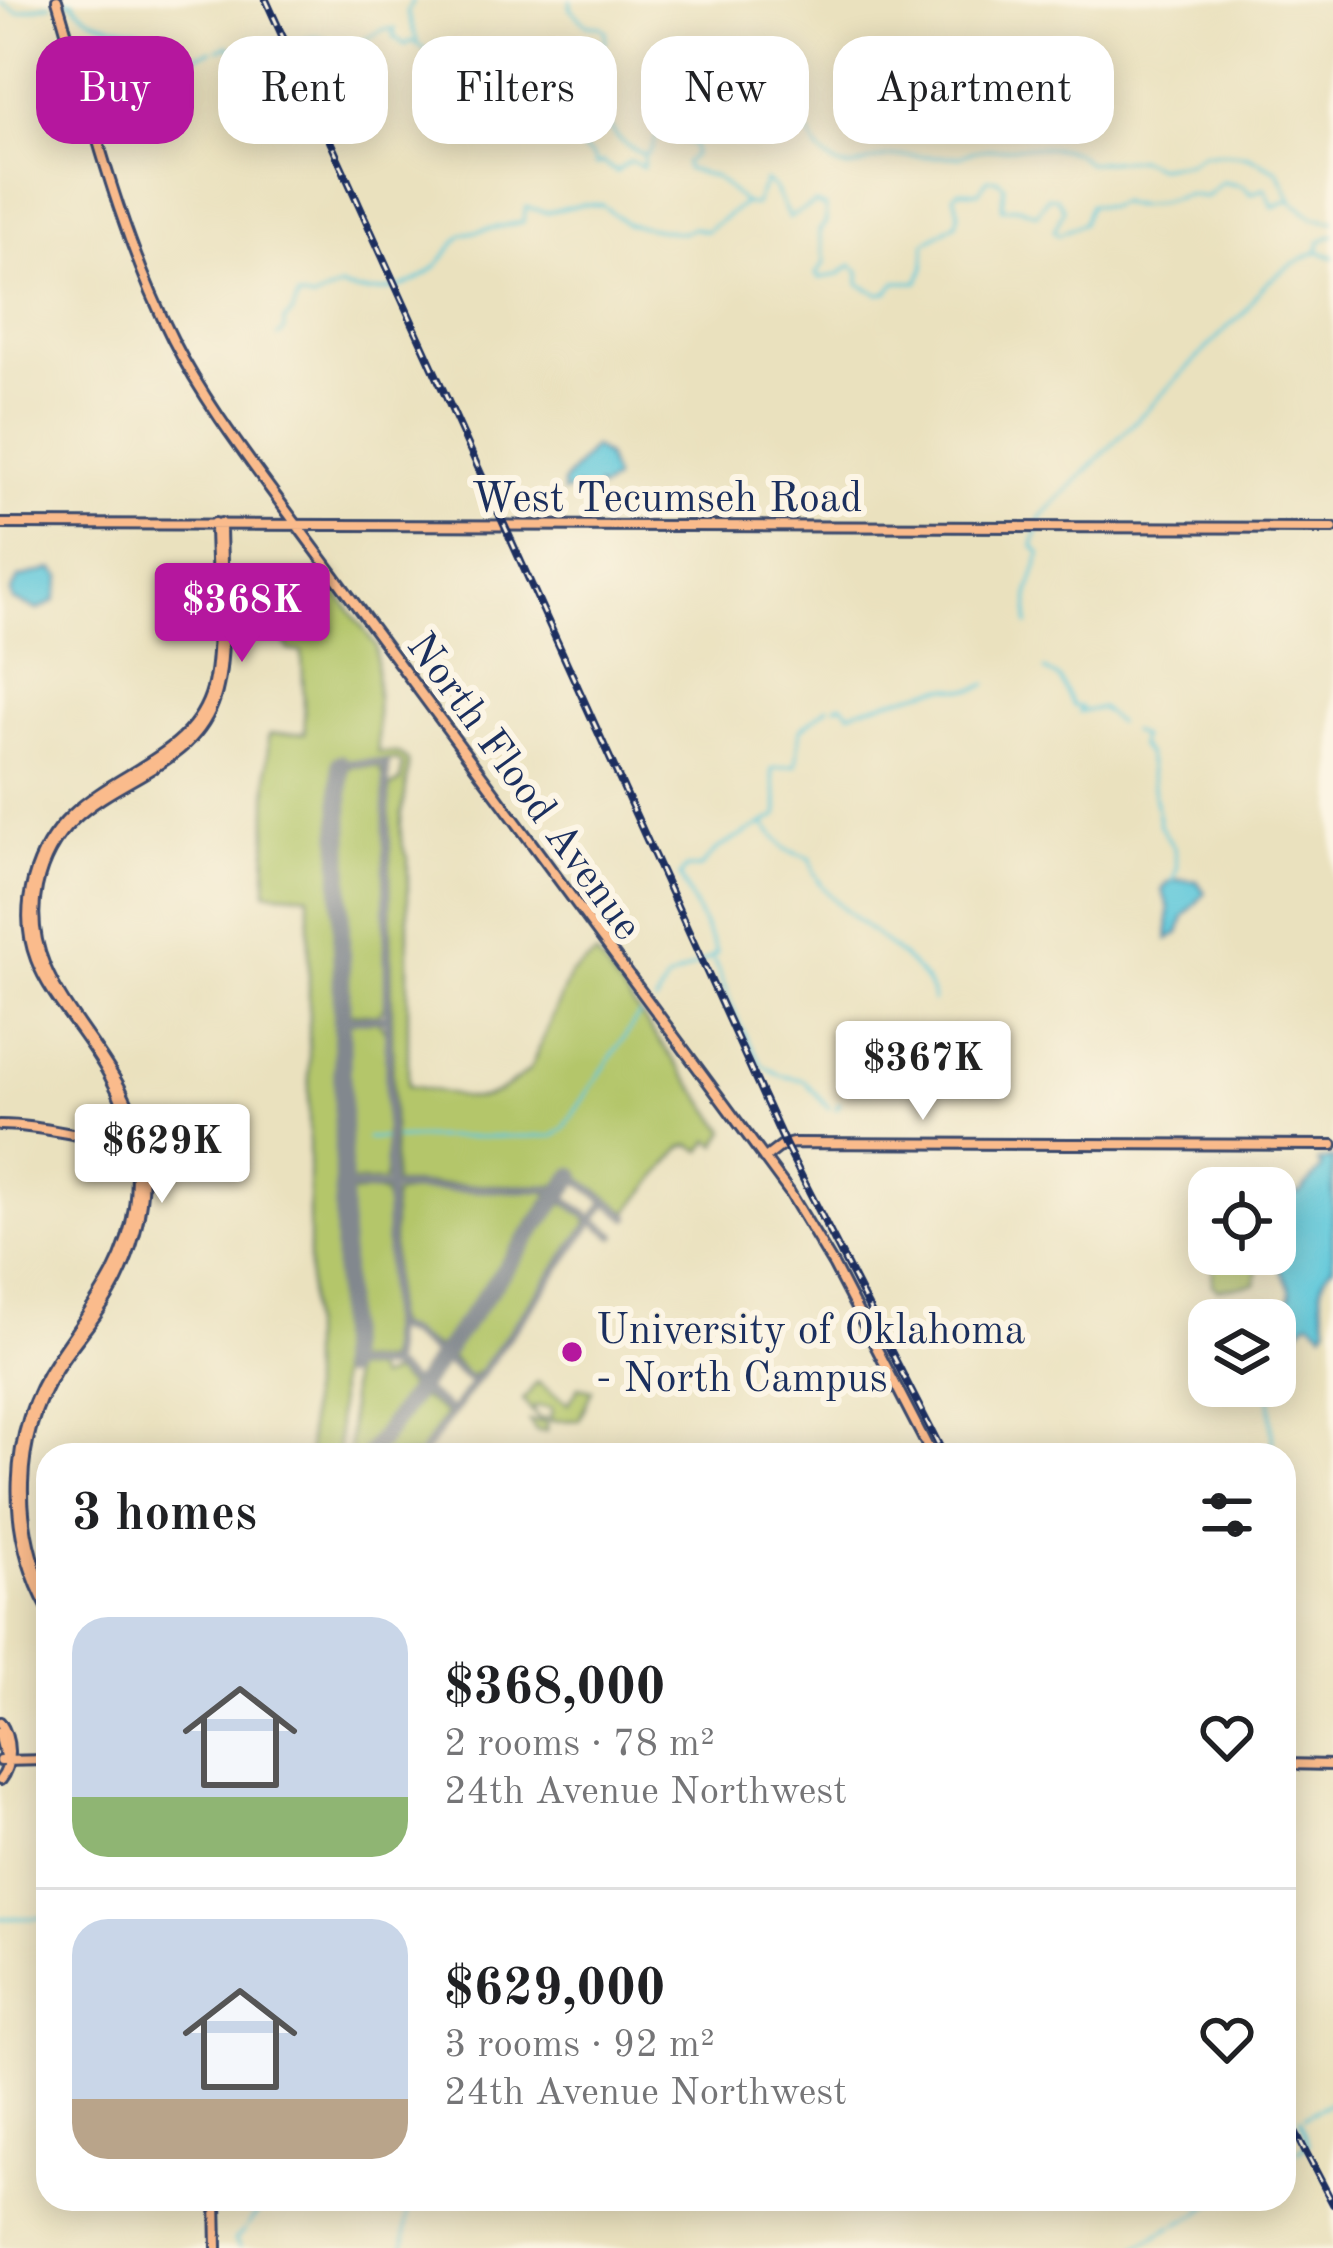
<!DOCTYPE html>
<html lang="en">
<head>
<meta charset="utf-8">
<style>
	:root { --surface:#fff; --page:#f2f2f2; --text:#202124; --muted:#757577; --line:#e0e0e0; --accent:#b5179e }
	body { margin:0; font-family:"Old Standard TT",serif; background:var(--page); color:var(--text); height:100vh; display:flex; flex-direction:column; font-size:45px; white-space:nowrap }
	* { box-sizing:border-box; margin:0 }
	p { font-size:39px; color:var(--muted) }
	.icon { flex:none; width:66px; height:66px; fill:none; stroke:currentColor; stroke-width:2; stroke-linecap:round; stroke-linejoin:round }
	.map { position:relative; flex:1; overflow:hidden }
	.drawer { position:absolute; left:36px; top:1443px; width:1260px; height:768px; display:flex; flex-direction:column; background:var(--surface); border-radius:36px; box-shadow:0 6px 30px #0003 }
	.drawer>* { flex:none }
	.top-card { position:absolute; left:36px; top:36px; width:1263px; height:108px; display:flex; gap:24px }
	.buttons { position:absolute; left:1188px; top:1167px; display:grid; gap:24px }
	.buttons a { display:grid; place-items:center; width:108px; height:108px; border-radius:24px; background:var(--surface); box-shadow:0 6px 30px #0003; font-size:60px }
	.price { position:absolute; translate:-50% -102px; padding:0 27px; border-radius:12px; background:#fff; color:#222; font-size:39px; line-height:78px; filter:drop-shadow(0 3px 6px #0008) }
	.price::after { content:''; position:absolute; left:50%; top:72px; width:36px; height:27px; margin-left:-18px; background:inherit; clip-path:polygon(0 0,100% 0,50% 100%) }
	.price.current { background:var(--accent); color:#fff }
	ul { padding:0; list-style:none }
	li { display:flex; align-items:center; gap:36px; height:300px; padding:0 36px }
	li+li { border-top:3px solid var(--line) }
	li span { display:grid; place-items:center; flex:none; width:336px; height:240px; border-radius:36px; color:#555 }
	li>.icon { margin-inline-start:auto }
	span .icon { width:144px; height:144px; fill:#fffc; stroke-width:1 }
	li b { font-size:51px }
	h2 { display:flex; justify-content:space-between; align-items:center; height:144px; padding:0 36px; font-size:51px }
	.chip { padding:0 42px; border-radius:36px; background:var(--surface); box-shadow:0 6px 30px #0003; font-size:42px; line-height:108px }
	.chip.current { background:var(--accent); color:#fff }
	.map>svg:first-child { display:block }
	.green { fill:#b4c66a; stroke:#687a64; stroke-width:3 }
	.water { fill:#5fc8da; stroke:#3d7c9c; stroke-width:3 }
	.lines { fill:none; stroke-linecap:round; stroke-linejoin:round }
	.stream { stroke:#5fc8da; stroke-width:3 }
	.taxiway { stroke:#82888e; stroke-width:8 }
	.runway { stroke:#82888e; stroke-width:18 }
	.major-casing { stroke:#3a4a6c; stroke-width:14 }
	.highway-casing { stroke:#3a4a6c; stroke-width:16 }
	.major { stroke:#fabb8c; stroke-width:8 }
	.highway { stroke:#fabb8c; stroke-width:10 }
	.rail-casing { stroke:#1b2f5e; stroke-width:8 }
	.rail { stroke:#fcf5e5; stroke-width:3; stroke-dasharray:9; stroke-linecap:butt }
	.poi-dot { fill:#b5179e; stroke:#fcf5e5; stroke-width:4.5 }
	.labels { text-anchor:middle; stroke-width:12; stroke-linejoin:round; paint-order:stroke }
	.street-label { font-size:42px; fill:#1b2f5e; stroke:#fcf5e5 }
	.poi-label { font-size:42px; fill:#1b2f5e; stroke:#fcf5e5; text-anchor:start }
</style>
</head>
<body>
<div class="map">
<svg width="1333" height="2248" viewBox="0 0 1333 2248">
	<rect width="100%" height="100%" fill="#fcf5e5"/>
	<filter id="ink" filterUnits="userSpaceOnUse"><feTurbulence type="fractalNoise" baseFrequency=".00833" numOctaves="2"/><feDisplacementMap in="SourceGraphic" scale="24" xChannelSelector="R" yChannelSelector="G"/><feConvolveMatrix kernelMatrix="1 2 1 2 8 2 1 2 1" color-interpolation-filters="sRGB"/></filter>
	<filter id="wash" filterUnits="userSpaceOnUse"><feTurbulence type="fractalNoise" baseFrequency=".004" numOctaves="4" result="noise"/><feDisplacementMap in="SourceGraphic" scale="48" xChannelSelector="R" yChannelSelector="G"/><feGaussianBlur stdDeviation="2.7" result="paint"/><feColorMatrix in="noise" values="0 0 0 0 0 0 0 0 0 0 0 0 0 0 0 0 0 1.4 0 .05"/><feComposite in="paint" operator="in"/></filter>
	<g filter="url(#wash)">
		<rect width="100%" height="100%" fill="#eae1be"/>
		<path class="green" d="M330 583 376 646 378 752 398 753 408 761C411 790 390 830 408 857V1086C468 1092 473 1118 530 1069L570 975 596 955 726 1131 717 1145 710 1140 702 1151 690 1145 682 1147 628 1212 570 1171 555 1186 394 1184 389 788 401 781 402 764 396 760 335 761 338 1455H309V895L266 892 268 738 270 734 305 733 302 652 289 650 286 643 294 631 332 630Z
			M353 766 379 767 384 777 386 981 385 1006 378 1015 348 1013 346 769Z
			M356 1021H378L386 1033V1174L383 1182H349L348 1024Z
			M420 1190 543 1191 549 1195 439 1349 396 1326 393 1317V1202L395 1194Z
			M375 1191 384 1194 387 1204 388 1352 385 1361H350L349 1193Z
			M567 1204 586 1218 587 1224 480 1371 469 1376 449 1356 560 1205Z
			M1214 1254H1253L1258 1267 1255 1284 1217 1289 1212 1284Z
			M350 1370H373L378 1379 393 1373 410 1388 362 1455H350Z
			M537 1382 568 1404 579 1387 592 1390 579 1420 550 1421 552 1408 534 1406 535 1415 541 1420 546 1418V1431H536L529 1421 541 1422 523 1400Z
			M420 1396 446 1414 419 1455H376Z"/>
		<path class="water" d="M593 447 606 456 614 480 601 489 597 486 595 493 576 488 563 493V483Z
			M53 569 61 577 55 601 38 610 13 600 11 592 19 578Z
			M1179 880 1197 881 1205 893 1184 917 1179 933 1168 939 1169 908 1162 890 1168 883Z
			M1333 1158V1265C1315 1284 1321 1300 1327 1325L1323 1332 1311 1321 1306 1322 1283 1351 1275 1378V1320H1268L1272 1310C1310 1296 1279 1278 1274 1254L1280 1248 1277 1242 1283 1231V1219L1275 1214V1197L1300 1193 1322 1168 1318 1162Z"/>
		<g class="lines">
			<path class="stream" d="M413 0 407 12 417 41
				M571 0 570 9 588 25 599 26 606 31V40L599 51 611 72C608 115 598 134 644 155
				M64 1 73 2C93 33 135 23 165 38L175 62 211 51
				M0 2 18 12 51 4
				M289 43 317 37 350 48 382 30 395 29 393 36 405 45 411 41 432 53 435 44 439 43 447 63 460 60 459 82 464 87 478 73 492 70 518 97 546 95 549 108 558 115 571 111 589 124 570 139 593 157 596 165 603 162 616 172 630 161 643 167 644 155C655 152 652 139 660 131L694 144V154L685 163 686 169 715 177 743 202
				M218 50 228 46 244 57 243 44 251 38 265 54 283 46
				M774 69 817 149C847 183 859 160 890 157 913 154 937 158 961 156 974 146 1058 145 1073 152 1079 155 1083 160 1088 163L1139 159 1157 167 1187 163 1203 154H1227L1248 156 1278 171 1290 198
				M56 86 57 91
				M1291 201 1314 218 1333 221
				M1318 249 1321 241 1333 235
				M1320 252 1333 257
				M278 336 284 332V321L292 314 298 297 313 300 341 287C372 298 414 289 438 264 447 254 454 243 463 234L523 222 526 207 546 212 584 204 602 205 627 224 682 233 693 228 706 231 745 203 755 205 765 181 774 188 789 218 815 203 825 207 826 222 819 231 825 262 816 274 819 278 838 275 851 265 859 271V284L879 294 888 292 896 282H918L924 268 925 243 956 223 959 213 954 195 958 191 978 192 988 179H997L1004 185 1002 209 1018 207 1037 214 1048 197 1057 198 1064 209 1054 231 1058 235 1083 223 1090 205 1108 207 1119 202C1140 211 1165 200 1186 195 1192 194 1199 197 1206 197L1222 182 1243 186 1251 194 1265 188 1273 207 1290 200
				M1028 625 1029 592 1041 554 1033 546 1041 517 1231 324C1254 308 1246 303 1262 288 1280 270 1296 261 1318 251
				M1045 670 1059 678 1073 706 1081 707 1079 712 1101 708 1117 723
				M836 706 842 704 850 713C855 709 933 689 941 688 959 686 970 695 987 684
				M828 707 800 730 796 765 772 769C772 784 781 803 777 816L717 849 700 868H686L680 876 717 953 712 956 740 1026 762 1065 782 1076 804 1080 829 1108
				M1131 731 1141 737 1139 745 1147 755 1160 826 1174 848 1177 868 1173 882
				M764 824 785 849 811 859C814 909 933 958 933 1001
				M656 1003 666 981 712 957
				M836 1109 839 1103
				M367 1138H383
				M396 1138 554 1136 564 1128 639 1015
				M1270 1386 1273 1455
				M1 1918H48
				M1305 2116 1333 2101
				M1299 2151 1309 2144 1300 2118
				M1284 2158 1293 2154
				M1201 2212 1217 2199
				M1177 2225 1199 2213
				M247 2226 258 2213 257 2199
				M240 2248 235 2240 245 2230
				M404 2248 409 2199
				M1135 2248 1173 2226"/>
			<path class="taxiway" d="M340 763H386L390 1361 383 1367 344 1366
				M343 1019 388 1018
				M343 1188 550 1189 614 1235
				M607 1201 628 1217
				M392 1327 409 1334 474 1382
				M385 1367 392 1368 452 1413
				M421 1455 607 1201 573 1176"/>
			<path class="runway" d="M340 763 344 1369
				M369 1455 573 1176"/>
		</g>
	</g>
	<g filter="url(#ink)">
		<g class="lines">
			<g class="major-casing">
				<path id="major" d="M57 0C91 114 119 233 173 340 201 395 238 445 274 494L790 1193 834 1266 932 1455
					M0 524 1333 528
					M0 1125C47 1125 86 1141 135 1141
					M764 1159 781 1146 793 1143 1333 1145
					M48 1598C13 1526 14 1441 55 1372 69 1348 88 1328 103 1305 132 1261 148 1203 141 1150 128 1047 15 994 37 887 60 777 181 789 213 704 230 661 221 572 221 523
					M48 1609C5 1530 7 1434 57 1359 90 1309 126 1268 134 1207 140 1162 131 1114 109 1075 72 1006 10 969 33 880 61 774 181 780 210 695 224 652 215 570 215 523
					M0 1722C11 1738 13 1764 0 1780
					M0 1761 48 1760
					M1284 1764 1333 1765
					M216 2199 217 2248"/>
			</g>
			<g class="highway-casing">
				<path id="highway" d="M0 1733 7 1761"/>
			</g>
			<use href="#major" class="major"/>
			<use href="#highway" class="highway"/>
			<g class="rail-casing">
				<path id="rail" d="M266 0 785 1144 944 1455
					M1284 2110 1333 2204"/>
			</g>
			<use href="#rail" class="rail"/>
		</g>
	</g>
	<circle class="poi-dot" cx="572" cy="1352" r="12"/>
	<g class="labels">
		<g class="street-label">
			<text x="667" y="511">West Tecumseh Road</text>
			<text transform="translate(526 785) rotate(54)" y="15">North Flood Avenue</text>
		</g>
		<g class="poi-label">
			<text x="596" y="1343">University of Oklahoma<tspan x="596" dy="48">- North Campus</tspan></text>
		</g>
	</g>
</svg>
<div class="buttons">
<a><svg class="icon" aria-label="locate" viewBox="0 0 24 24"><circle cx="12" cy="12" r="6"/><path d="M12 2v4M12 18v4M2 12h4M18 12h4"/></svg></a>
<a><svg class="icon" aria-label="layers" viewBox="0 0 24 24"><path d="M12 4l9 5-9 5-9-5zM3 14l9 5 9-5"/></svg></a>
</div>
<b class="price current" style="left:242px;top:665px">$368K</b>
<b class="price" style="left:923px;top:1123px">$367K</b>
<b class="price" style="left:162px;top:1206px">$629K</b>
<div class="top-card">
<a class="chip current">Buy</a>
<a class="chip">Rent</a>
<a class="chip">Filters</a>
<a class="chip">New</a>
<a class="chip">Apartment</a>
</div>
<section class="drawer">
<h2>3 homes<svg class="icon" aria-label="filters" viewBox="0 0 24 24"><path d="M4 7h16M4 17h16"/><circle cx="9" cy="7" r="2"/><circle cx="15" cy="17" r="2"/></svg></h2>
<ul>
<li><span style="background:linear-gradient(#c9d6e8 75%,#8fb573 0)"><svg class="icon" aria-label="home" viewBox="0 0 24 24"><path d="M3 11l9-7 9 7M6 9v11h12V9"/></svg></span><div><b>$368,000</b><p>2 rooms · 78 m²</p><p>24th Avenue Northwest</p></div><svg class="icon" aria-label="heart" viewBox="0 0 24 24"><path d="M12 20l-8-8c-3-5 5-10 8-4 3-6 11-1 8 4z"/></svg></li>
<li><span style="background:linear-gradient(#c9d6e8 75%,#b9a48a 0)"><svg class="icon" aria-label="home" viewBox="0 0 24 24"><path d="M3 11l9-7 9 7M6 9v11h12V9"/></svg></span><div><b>$629,000</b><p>3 rooms · 92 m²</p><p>24th Avenue Northwest</p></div><svg class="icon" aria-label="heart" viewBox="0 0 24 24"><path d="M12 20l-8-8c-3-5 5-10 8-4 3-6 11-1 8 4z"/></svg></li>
</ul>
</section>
</div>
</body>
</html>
